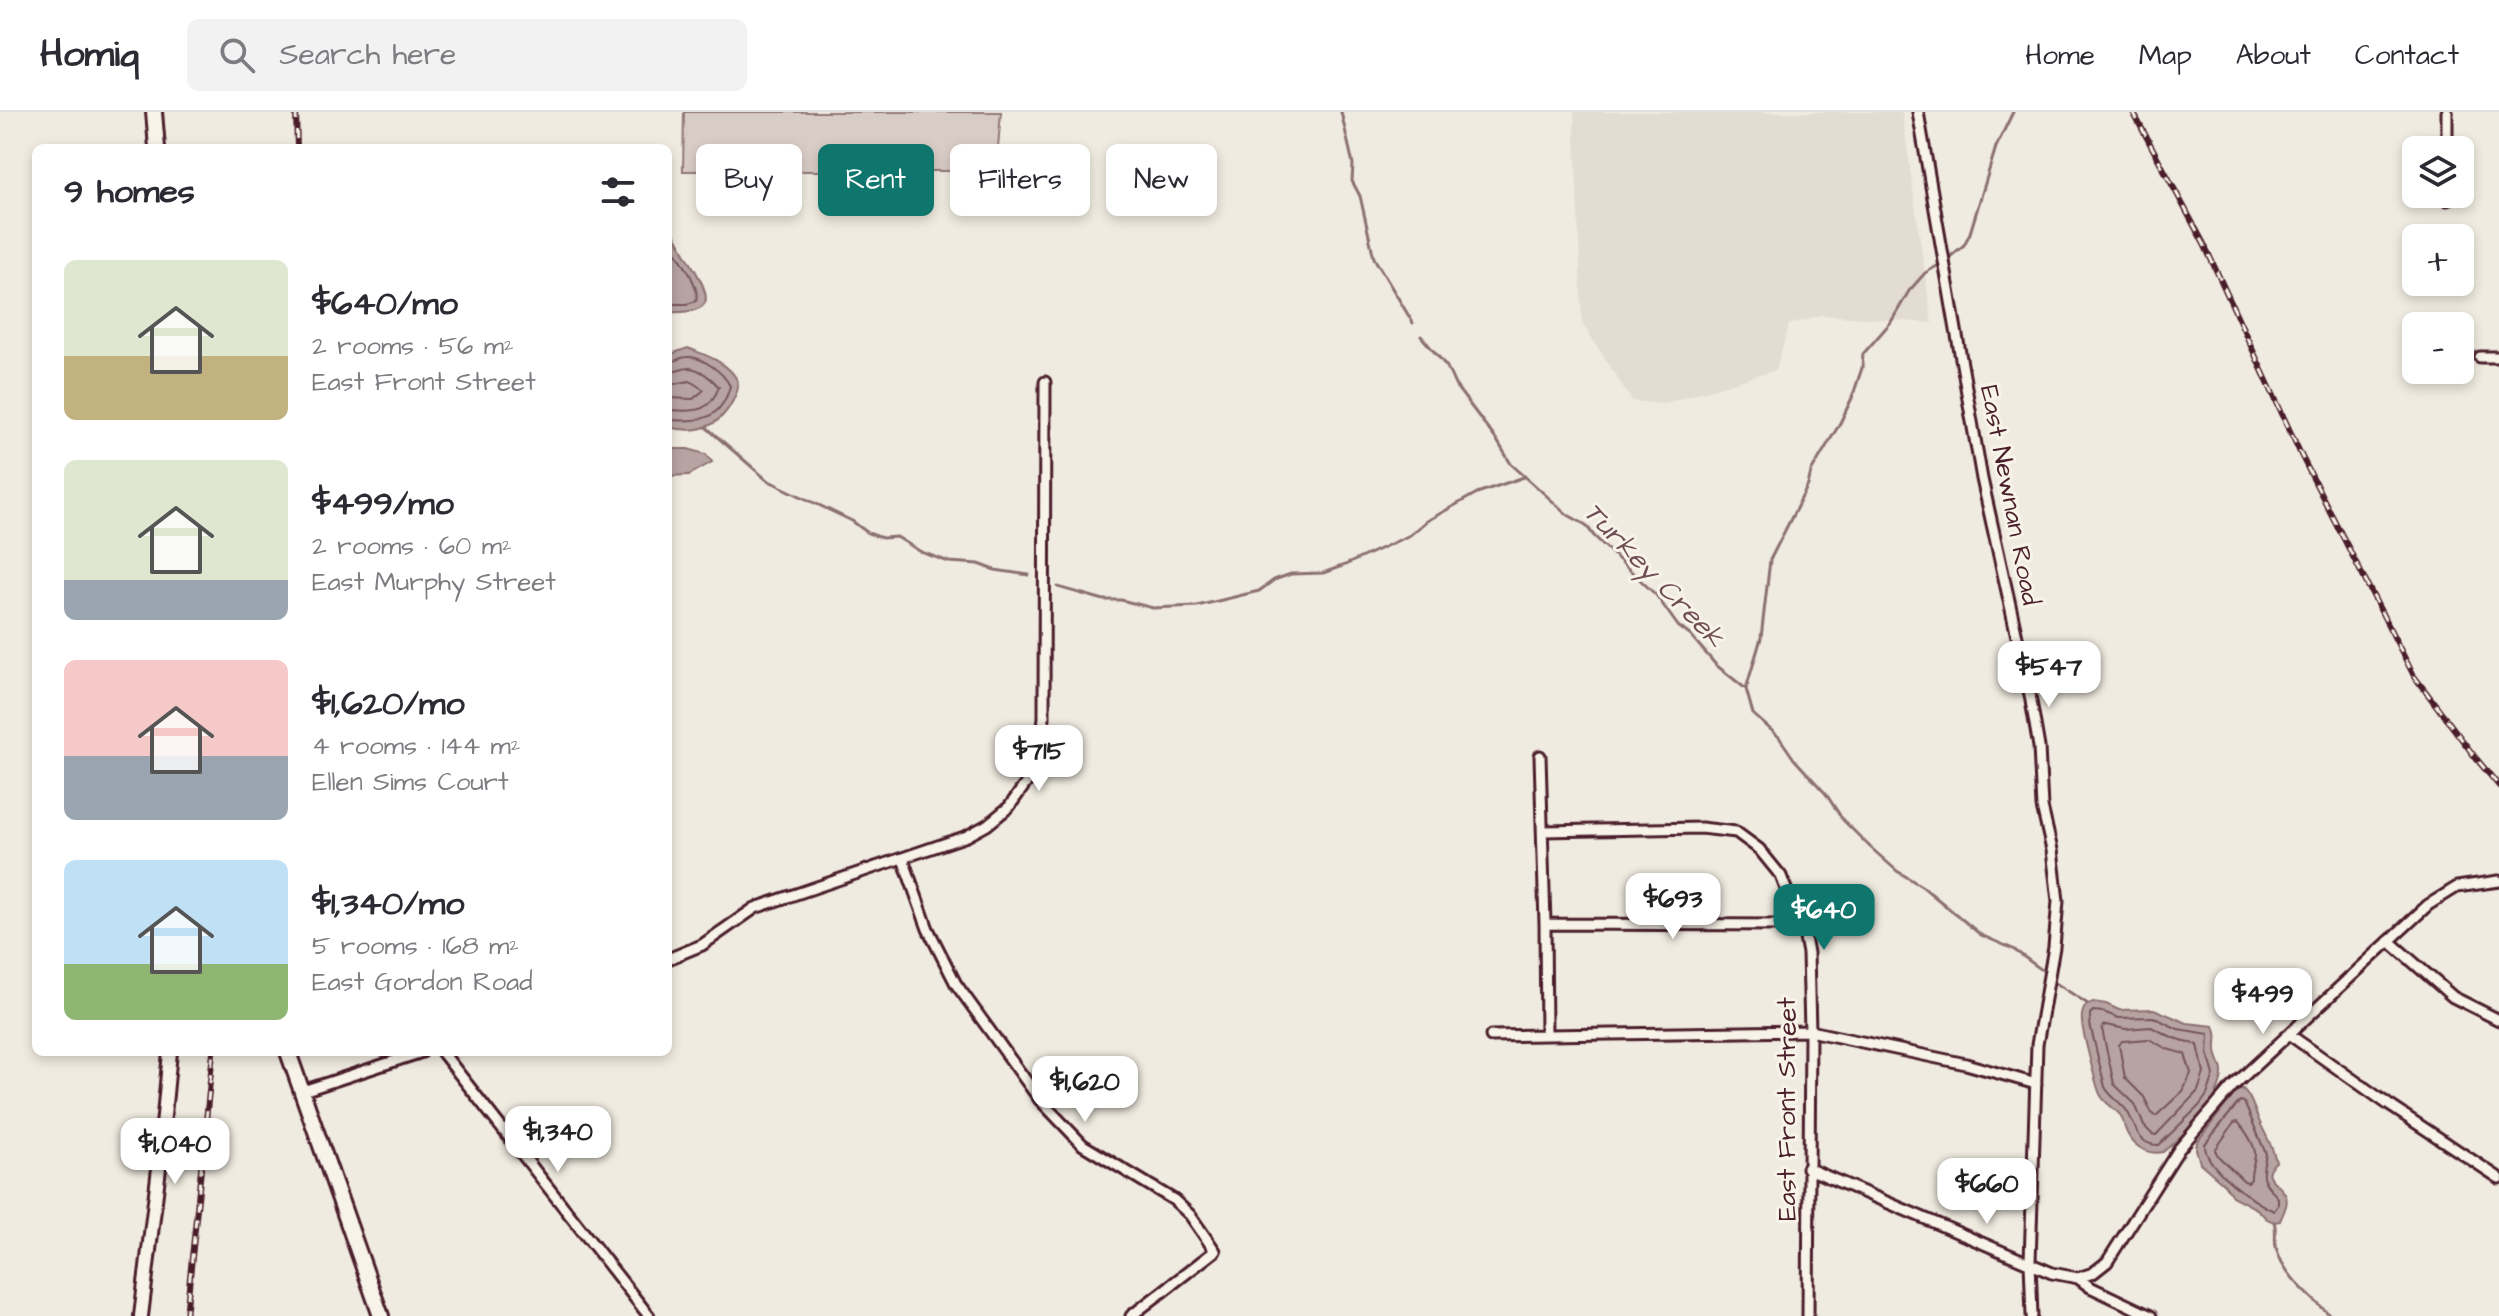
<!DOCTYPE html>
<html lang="en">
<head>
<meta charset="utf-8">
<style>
	:root { --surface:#fff; --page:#f2f2f3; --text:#2b2b33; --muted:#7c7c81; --line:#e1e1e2; --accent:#0f766e }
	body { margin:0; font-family:"Architects Daughter",sans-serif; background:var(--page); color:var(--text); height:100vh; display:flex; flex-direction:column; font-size:30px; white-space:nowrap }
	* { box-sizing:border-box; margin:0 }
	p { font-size:26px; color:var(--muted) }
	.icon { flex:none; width:44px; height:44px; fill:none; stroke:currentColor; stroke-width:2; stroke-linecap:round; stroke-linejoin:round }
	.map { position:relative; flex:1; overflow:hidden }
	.panel { position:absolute; left:32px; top:32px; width:640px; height:912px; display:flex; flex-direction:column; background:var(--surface); border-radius:12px; box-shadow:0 4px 12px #0003 }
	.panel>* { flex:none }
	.hud { position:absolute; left:696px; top:32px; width:760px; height:72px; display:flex; gap:16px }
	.controls { position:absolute; left:2402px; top:24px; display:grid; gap:16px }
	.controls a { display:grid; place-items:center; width:72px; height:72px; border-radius:12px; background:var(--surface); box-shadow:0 4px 12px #0003; font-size:40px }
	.price { position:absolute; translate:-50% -68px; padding:0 18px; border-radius:16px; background:#fff; color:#222; font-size:26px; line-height:52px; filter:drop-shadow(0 2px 4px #0008) }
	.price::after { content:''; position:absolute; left:50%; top:48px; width:24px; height:18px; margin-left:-12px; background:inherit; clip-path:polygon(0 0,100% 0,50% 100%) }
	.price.active { background:var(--accent); color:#fff }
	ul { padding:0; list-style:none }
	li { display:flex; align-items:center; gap:24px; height:200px; padding:0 32px }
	li span { display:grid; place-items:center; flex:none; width:224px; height:160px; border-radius:12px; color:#555 }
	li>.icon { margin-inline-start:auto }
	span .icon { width:96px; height:96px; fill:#fffc; stroke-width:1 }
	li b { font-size:34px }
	h2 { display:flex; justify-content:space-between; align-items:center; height:96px; padding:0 32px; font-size:34px }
	.tag { padding:0 28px; border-radius:12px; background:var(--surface); box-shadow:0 4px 12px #0003; font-size:28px; line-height:72px }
	.tag.active { background:var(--accent); color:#fff }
	header { display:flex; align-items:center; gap:48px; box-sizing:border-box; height:112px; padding:0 40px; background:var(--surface); border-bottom:2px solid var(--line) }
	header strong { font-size:38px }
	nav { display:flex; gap:44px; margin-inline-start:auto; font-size:28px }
	.search { width:560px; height:72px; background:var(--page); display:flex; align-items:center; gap:20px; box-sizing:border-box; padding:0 28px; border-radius:12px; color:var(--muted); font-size:30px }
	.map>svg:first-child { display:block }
	.built { fill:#e3dcd2 }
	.green { fill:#d8cdc6; stroke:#917678; stroke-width:2 }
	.water { fill:#b7a4a2; stroke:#8b6f72; stroke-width:2 }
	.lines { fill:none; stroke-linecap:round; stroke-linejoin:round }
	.shore { stroke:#76545b; stroke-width:2 }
	.stream { stroke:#8b6f72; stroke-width:3 }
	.street-casing { stroke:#4a1f2b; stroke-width:15 }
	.secondary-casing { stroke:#4a1f2b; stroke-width:18 }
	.primary-casing { stroke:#4a1f2b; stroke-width:20 }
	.street { stroke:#f7f3e8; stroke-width:9 }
	.secondary { stroke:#f7f3e8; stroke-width:12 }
	.primary { stroke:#f7f3e8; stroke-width:14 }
	.rail-casing { stroke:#4a1f2b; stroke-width:6 }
	.rail { stroke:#f7f3e8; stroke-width:3; stroke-dasharray:9; stroke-linecap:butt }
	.labels { text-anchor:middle; stroke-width:6; stroke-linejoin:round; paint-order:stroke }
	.street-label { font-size:26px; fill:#4a1f2b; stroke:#f7f3e8 }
	.water-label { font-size:28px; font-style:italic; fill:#704e55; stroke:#f7f3e8 }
</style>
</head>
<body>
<header>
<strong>Homiq</strong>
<div class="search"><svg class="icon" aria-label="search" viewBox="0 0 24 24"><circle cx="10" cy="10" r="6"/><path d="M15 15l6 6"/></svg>Search here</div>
<nav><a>Home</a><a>Map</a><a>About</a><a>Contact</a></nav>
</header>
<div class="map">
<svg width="2499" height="1204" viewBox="0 0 2499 1204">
	<rect width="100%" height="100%" fill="#f0ebe0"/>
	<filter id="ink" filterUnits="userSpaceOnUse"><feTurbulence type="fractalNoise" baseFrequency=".0125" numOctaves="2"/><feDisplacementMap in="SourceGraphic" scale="16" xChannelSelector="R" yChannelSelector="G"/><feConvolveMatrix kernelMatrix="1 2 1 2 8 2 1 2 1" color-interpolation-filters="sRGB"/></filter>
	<g filter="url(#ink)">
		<path class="built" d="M1574 0H1902L1932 211 1822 203 1789 213 1776 258 1662 292 1632 289 1582 211Z"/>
		<path class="green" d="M684 0H1001L996 59H683Z"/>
		<path class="water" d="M668 109C675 124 684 139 692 153 713 188 714 202 668 200Z
			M688 236C704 243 726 249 736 266 740 272 738 278 735 284 722 314 700 323 668 315V243Z
			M668 337H688L706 342 712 350 689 363 668 364Z
			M2093 890 2106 892 2119 898 2154 897 2187 911 2214 914C2219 923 2215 928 2216 938 2216 947 2223 953 2222 962 2220 992 2184 1022 2163 1040 2148 1043 2134 1035 2127 1021 2124 1016 2124 1010 2121 1004 2114 995 2105 992 2100 982 2097 977 2082 918 2082 910 2081 903 2082 899 2086 893Z
			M2243 977C2252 986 2253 995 2258 1006 2264 1021 2273 1033 2276 1050 2257 1064 2279 1070 2285 1082 2290 1090 2283 1101 2280 1109L2274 1110 2267 1107 2257 1097 2232 1084 2224 1072 2200 1051 2196 1037 2197 1030 2237 979Z"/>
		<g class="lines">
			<path class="shore" d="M668 127C677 143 701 172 696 189L687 192H668
				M668 250C675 250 681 245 687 245 702 244 724 261 730 274 721 309 699 310 668 308
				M668 261C675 260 683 256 689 256 700 256 713 268 719 275 708 303 693 299 668 298
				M668 273 690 269 704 278 693 287 668 286
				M2093 899 2103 900 2119 906 2153 905 2178 917 2209 922 2208 942 2214 963 2207 983 2199 994 2159 1033C2137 1034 2136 1013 2127 999 2120 989 2110 985 2105 975L2090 912V902Z
				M2107 913 2125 917 2151 915 2174 926 2198 933 2204 961 2198 979 2156 1023 2152 1022 2144 1014 2135 992 2114 972 2102 917 2103 914Z
				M2149 927 2167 937 2185 942 2191 961 2183 979 2156 1004 2153 1003 2144 985 2125 966 2119 933 2122 929Z
				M2240 989 2244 990 2266 1042C2260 1067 2261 1066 2278 1086V1093L2274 1099C2255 1091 2203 1055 2205 1032Z
				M2238 1010C2244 1017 2253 1030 2255 1040 2256 1048 2250 1058 2251 1067L2248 1070 2244 1069 2218 1044 2215 1038 2234 1011Z"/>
			<path class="stream" d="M1341 0 1353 52 1352 69 1360 84 1374 146 1413 211
				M1951 144 1964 133 1970 121 1996 35 2013 0
				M1421 224 1447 255 1455 273 1498 330 1511 352 1568 403 1586 413 1594 424 1656 483 1678 514 1691 524 1716 553 1746 577 1753 602 1779 625 1794 647 1826 682 1843 708 1870 735 1897 759 1923 775 1981 823 2013 837 2042 858
				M706 315 767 368 852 409 868 421 882 426 897 425 921 440 949 450 979 452 995 458 1029 463
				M1058 475 1104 488H1121L1153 496 1197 494 1259 479 1274 468 1291 462 1323 461 1345 453 1410 423 1425 410 1477 381 1524 365
				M1746 577 1761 526 1770 448 1808 373 1811 360 1839 313 1852 286 1862 256 1863 242 1891 210 1909 179 1925 161 1937 154
				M2054 870 2088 892
				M2274 1110C2277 1118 2274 1126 2276 1135 2283 1164 2311 1184 2331 1204"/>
			<g class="street-casing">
				<path id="street" d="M1918 0 1982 367 2030 583 2039 635 2042 695 2052 738 2058 789 2054 835 2037 933 2030 1150 2032 1204
					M2447 0V38
					M2447 82V88
					M2480 245H2499
					M1540 644 1545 812 1546 923
					M1543 719 1701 716 1736 720 1759 737 1781 764 1805 826 1808 841 1810 919 1808 1204
					M903 747 928 817 956 872 1040 988 1083 1033 1174 1088 1190 1103 1215 1139 1131 1204
					M1545 812 1800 813
					M2389 829 2453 885 2499 908
					M668 847 702 833 755 796 967 724 987 713 1009 695 1029 667 1042 626 1044 605 1045 270
					M2290 923 2389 993 2499 1066
					M1491 924 1810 919 1966 952 2036 972
					M442 940 649 1204
					M303 979 422 940
					M1807 1056 2052 1161 2078 1166 2090 1175 2151 1204
					M2078 1166 2093 1161 2107 1150 2179 1037 2232 975 2428 793 2457 775 2499 769"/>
			</g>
			<g class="secondary-casing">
				<path id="secondary" d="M141 1204 159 1056 170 940"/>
			</g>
			<g class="primary-casing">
				<path id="primary" d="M154 0 157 36
					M288 940 381 1204"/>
			</g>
			<use href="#street" class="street"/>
			<use href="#secondary" class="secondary"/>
			<use href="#primary" class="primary"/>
			<g class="rail-casing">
				<path id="rail" d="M296 0 297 36
					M2133 0 2204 132 2302 345 2414 564 2475 645 2499 674
					M186 1204 213 940"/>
			</g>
			<use href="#rail" class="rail"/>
		</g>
	</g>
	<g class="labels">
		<g class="street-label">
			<text transform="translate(2011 383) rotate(79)" y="9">East Newnan Road</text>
			<text transform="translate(1786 997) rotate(-90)" y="9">East Front Street</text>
		</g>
		<g class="water-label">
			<text transform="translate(1655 462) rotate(46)" y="10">Turkey Creek</text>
		</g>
	</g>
</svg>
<div class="controls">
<a><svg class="icon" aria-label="layers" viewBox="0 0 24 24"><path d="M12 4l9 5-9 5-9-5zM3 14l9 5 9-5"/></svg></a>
<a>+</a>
<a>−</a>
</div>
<b class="price" style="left:2049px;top:597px">$547</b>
<b class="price" style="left:1039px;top:681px">$715</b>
<b class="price" style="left:1673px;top:829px">$693</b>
<b class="price active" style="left:1824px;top:840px">$640</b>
<b class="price" style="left:2263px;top:924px">$499</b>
<b class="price" style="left:1085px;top:1012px">$1,620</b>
<b class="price" style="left:558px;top:1062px">$1,340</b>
<b class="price" style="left:175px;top:1074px">$1,040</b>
<b class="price" style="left:1987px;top:1114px">$660</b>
<div class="hud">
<a class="tag">Buy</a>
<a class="tag active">Rent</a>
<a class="tag">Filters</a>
<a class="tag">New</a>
</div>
<section class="panel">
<h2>9 homes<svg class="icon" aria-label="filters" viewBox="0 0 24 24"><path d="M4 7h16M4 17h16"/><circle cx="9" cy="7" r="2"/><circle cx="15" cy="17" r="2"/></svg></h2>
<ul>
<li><span style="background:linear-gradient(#dfe7d0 60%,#c2b280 0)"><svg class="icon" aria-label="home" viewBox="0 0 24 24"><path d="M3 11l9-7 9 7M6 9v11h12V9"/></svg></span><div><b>$640/mo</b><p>2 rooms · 56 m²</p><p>East Front Street</p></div></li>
<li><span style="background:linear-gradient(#dfe7d0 75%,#9aa5b1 0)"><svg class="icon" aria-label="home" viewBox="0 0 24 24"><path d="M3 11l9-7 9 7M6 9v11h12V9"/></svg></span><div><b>$499/mo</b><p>2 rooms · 60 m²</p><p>East Murphy Street</p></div></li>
<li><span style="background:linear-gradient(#f6c9c9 60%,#9aa5b1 0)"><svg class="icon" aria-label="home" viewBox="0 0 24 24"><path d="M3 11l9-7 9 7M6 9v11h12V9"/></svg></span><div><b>$1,620/mo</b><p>4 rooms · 144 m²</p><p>Ellen Sims Court</p></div></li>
<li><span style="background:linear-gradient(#bfe0f5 65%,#8fb573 0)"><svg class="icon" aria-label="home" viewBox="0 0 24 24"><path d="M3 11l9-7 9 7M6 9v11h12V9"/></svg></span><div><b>$1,340/mo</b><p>5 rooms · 168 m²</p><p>East Gordon Road</p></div></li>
</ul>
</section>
</div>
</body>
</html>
